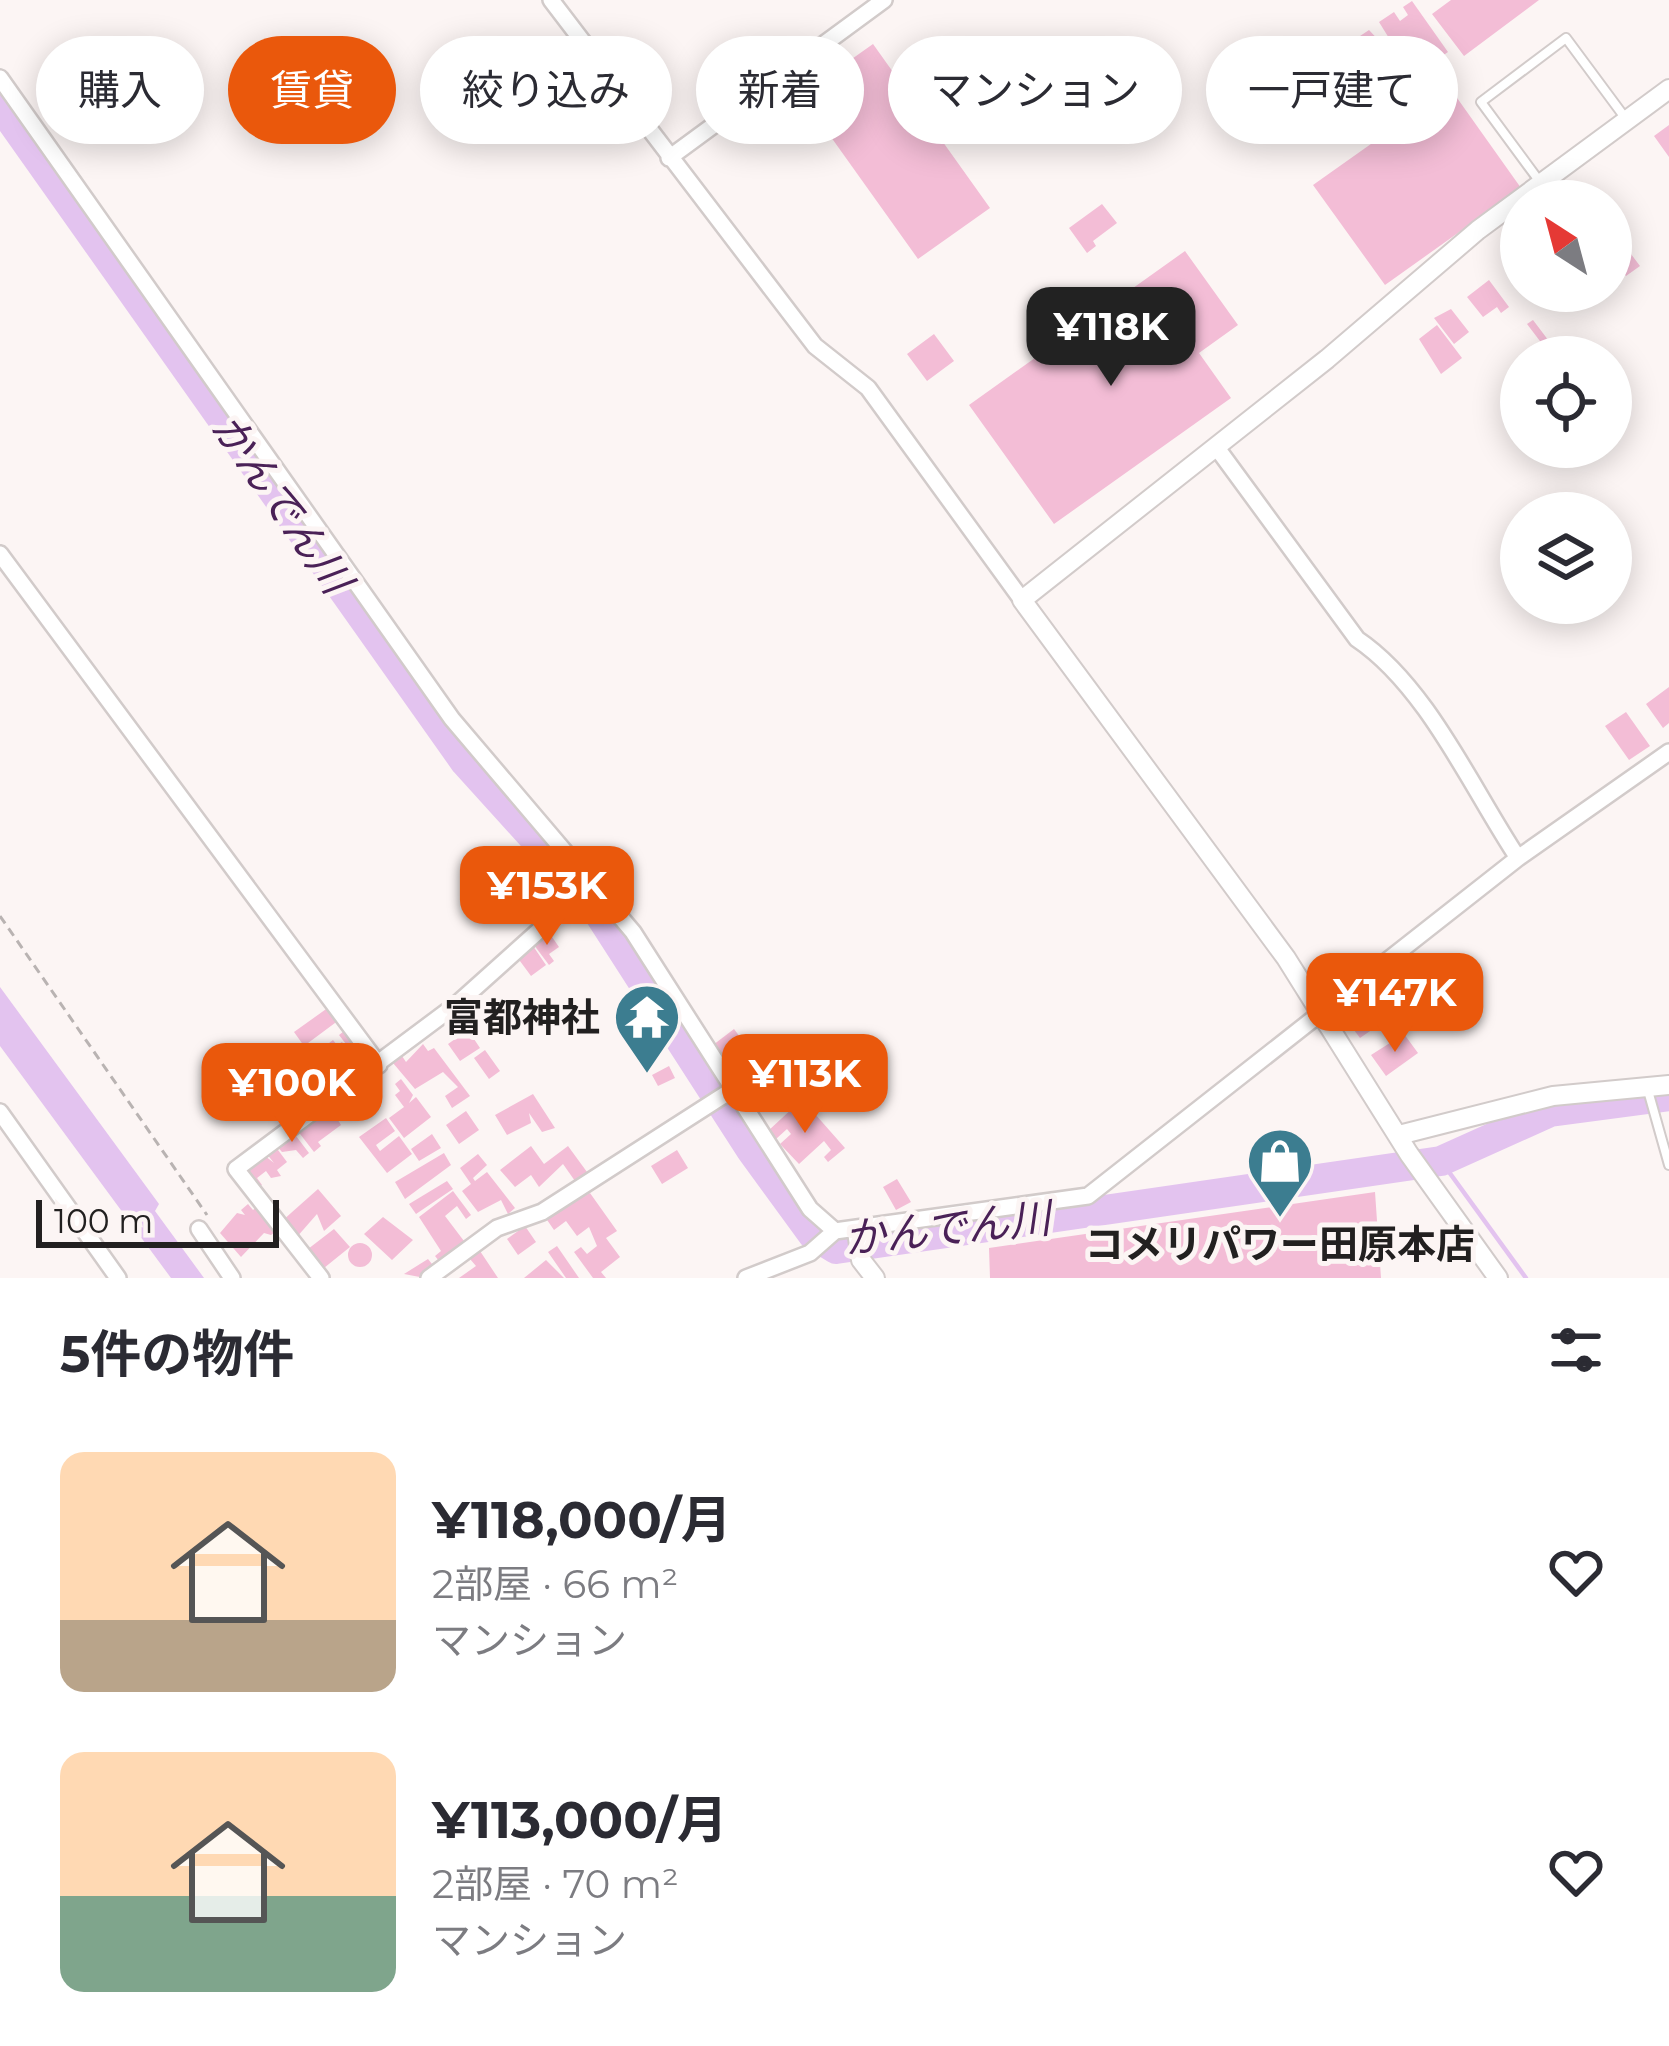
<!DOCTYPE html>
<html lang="ja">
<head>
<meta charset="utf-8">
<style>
	:root { --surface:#fff; --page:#f7f7f7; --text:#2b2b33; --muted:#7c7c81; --accent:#ea580c }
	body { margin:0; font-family:Montserrat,"Noto Sans JP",sans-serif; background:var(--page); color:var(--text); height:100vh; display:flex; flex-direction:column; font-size:45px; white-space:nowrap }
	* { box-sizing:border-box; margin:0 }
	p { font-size:39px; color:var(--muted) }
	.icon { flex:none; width:66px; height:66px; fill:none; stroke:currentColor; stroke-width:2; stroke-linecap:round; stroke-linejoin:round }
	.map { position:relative; height:1278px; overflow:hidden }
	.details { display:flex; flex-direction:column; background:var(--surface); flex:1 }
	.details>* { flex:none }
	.top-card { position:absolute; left:36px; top:36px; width:1599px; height:108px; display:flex; gap:24px }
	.needle { width:78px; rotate:324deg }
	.buttons { position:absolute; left:1500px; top:180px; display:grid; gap:24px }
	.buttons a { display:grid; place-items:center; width:132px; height:132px; border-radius:50%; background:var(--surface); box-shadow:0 6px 30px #0003; font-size:60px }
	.scale { position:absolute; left:36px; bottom:30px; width:243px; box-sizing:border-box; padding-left:12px; border:6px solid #222020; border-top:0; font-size:33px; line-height:42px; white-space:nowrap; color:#222020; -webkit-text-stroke:9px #fcf5f4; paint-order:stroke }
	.price { position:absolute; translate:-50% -102px; padding:0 27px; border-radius:24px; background:var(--accent); color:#fff; font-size:39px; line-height:78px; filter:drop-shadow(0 3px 6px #0008) }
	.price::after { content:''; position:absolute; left:50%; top:72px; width:36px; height:27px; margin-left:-18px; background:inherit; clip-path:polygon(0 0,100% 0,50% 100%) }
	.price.on { background:#222; color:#fff }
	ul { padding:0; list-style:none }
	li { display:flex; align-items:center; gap:36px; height:300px; padding:0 60px }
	li span { display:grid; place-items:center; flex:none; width:336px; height:240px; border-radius:24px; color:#555 }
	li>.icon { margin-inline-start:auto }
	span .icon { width:144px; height:144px; fill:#fffc; stroke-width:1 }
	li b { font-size:51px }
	h2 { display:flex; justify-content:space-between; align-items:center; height:144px; padding:0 60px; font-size:51px }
	.pill { padding:0 42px; border-radius:54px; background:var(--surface); box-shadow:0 6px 30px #0003; font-size:42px; line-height:108px }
	.pill.on { background:var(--accent); color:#fff }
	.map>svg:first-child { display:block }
	.water { fill:#e3c3ef }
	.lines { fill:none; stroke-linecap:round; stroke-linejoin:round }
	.stream { stroke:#e3c3ef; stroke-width:4.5 }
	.river { stroke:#e3c3ef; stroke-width:30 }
	.building { fill:#f3bdd6 }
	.service-casing { stroke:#d2cbca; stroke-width:12 }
	.minor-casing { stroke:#d2cbca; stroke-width:20 }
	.tertiary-casing { stroke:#d2cbca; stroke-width:22 }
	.path { stroke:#b9b3b2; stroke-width:3; stroke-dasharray:9 6; stroke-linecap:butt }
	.service { stroke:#fff; stroke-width:8 }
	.minor { stroke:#fff; stroke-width:15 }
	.tertiary { stroke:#fff; stroke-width:18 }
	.labels { text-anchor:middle; stroke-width:10; stroke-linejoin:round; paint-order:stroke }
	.poi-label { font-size:39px; font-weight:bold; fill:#222020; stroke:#fcf5f4; text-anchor:end }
	.water-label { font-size:42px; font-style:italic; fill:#4a2157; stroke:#fcf5f4 }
</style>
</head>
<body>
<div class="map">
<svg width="1669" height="1278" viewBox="0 0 1669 1278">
	<rect width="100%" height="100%" fill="#fcf5f4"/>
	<path class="water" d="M0 987 159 1204 155 1211 204 1278H171L0 1046Z"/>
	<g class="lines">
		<path class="stream" d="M1441 1161 1526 1278"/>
		<path class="river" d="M0 105 465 762 590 900 751 1150 813 1235 836 1249 1441 1161 1550 1112 1669 1096"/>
	</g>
	<path class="building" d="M1451 0H1539L1464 56 1432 14Z
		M1412 1 1448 52 1364 111 1329 58 1344 48 1360 65 1366 61 1354 40 1369 30 1385 47 1392 43 1379 22 1394 12 1400 21 1408 15 1403 7Z
		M873 44 990 208 918 259 801 95Z
		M1315 62 1332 94 1304 115 1294 101 1266 122 1254 106Z
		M1450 88 1521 188 1385 285 1313 185Z
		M1293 112 1298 119 1276 136 1270 129Z
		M1669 125V157L1654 136Z
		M1102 204 1117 223 1093 241 1096 246 1087 253 1069 228Z
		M1521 226V257L1506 237Z
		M1625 246 1640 266 1626 276 1611 256Z
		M1185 251 1238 325 1199 353 1231 398 1054 524 969 405Z
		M1489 280 1509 307 1501 313 1497 307 1483 317 1467 297Z
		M1451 309 1469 332 1454 344 1434 318Z
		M1533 320 1561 357H1552L1527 324Z
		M1437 325 1462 358 1441 374 1419 339Z
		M934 334 954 361 927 381 907 354Z
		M1669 687V723L1663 728 1646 704Z
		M1626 712 1650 746 1629 760 1605 726Z
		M550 934 559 947 549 954 554 961 549 965 534 945Z
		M533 946 546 965 531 976 517 957Z
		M1378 982a9 9 0 1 1 18 0a9 9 0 1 1-18 0Z
		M1353 1000 1373 1029 1360 1038 1339 1010Z
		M329 1007 339 1020 304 1046 294 1032Z
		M348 1028 375 1063 366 1070 339 1035Z
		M734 1029 764 1069 741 1087 733 1077 743 1069 733 1055 726 1061 713 1045Z
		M468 1030 480 1048 460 1061 448 1044Z
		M1404 1034 1418 1053 1386 1076 1371 1055Z
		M333 1040 337 1045 342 1042 359 1064 332 1082 317 1063 331 1053 325 1046Z
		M423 1044 428 1051 434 1048 470 1096 452 1108 445 1096 458 1087 443 1072 415 1089 393 1063 402 1056 406 1062Z
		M485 1050 500 1071 489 1079 474 1058Z
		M669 1066 675 1078 658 1086 652 1075Z
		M401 1079 413 1095 409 1103 416 1097 431 1117 404 1138 389 1118 404 1107 395 1095 400 1091 395 1084Z
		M533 1094 555 1128 542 1132 529 1113 531 1123 507 1135 495 1115Z
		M328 1104 341 1125 318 1142 321 1146 314 1152 297 1130Z
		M795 1106 804 1116 798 1121 802 1125 815 1114 845 1148 828 1162 824 1157 831 1150 824 1141 799 1164 780 1144 791 1134 787 1129 776 1139 768 1131Z
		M466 1111 479 1130 459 1144 446 1125Z
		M386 1118 395 1131 376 1145 380 1151 399 1136 412 1154 387 1173 359 1137Z
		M293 1132 309 1153 303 1158 296 1150 282 1152 274 1143Z
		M432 1134 441 1148 419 1161 411 1149Z
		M275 1146 287 1162 277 1170 281 1176 271 1178 266 1171 257 1178 262 1185 255 1190 244 1169 264 1155 274 1163 266 1153Z
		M531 1146 544 1164 568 1146 587 1172 575 1181 563 1164 539 1187 531 1175 515 1187 500 1170Z
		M677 1150 688 1168 662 1184 651 1166Z
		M444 1153 451 1165 405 1199 395 1182Z
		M478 1154 487 1165 473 1178 475 1181 487 1172 515 1208 508 1214 501 1200 478 1212 462 1191 471 1184 460 1168Z
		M897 1179 911 1202 896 1210 883 1187Z
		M447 1181 453 1189 416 1214 409 1204Z
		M318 1189 341 1216 324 1231 317 1214 296 1238 282 1221Z
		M453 1191 471 1215 466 1219 457 1206 445 1216 467 1245 439 1261 435 1256 441 1251 419 1217Z
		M1375 1192 1381 1278H990L989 1248Z
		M590 1193 617 1231 606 1238 620 1257 601 1272 606 1278H593L574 1252 581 1247 587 1254 597 1246 589 1227 577 1236 566 1221 554 1230 545 1217Z
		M248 1204 253 1210 258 1206 279 1229 271 1235 264 1233 241 1257 220 1233 237 1213 245 1215 241 1210Z
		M383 1217 413 1240 392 1260 364 1234Z
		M525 1226 536 1242 518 1255 507 1239Z
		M334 1229 350 1247 324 1268 308 1249Z
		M348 1255a12 12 0 1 1 24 0a12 12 0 1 1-24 0Z
		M557 1246 579 1278H566L548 1252Z
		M480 1251 498 1278H459L476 1266 470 1259Z
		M428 1259 436 1269 425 1278 404 1274Z
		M546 1260 564 1278H524Z"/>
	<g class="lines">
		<g class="service-casing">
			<path id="service" d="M1540 182 1481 102 1566 38 1626 119
				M1647 1087 1669 1165"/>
		</g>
		<g class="minor-casing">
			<path id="minor" d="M551 0 815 346 868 388 1022 600
				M0 78 452 719 633 932 810 1209 835 1231
				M669 158 884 0
				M1217 448 1357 639C1427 686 1472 789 1518 858
				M0 554 379 1065
				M0 1112 118 1278
				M199 1229 232 1278
				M321 1278 236 1169 457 1004 592 883
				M429 1278 497 1228 542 1212 732 1090
				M746 1278 810 1253 835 1231 1088 1196 1518 858 1669 752"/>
		</g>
		<g class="tertiary-casing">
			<path id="tertiary" d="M1399 1135 1553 1096 1669 1085
				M857 1231 861 1260 875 1278
				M1498 1278 1409 1154 1286 958 1022 600 1327 359 1478 230 1669 89"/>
		</g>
		<path class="path" d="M0 916 207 1215"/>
		<use href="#service" class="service"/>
		<use href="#minor" class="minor"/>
		<use href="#tertiary" class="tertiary"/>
	</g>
	<defs>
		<g id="temple-pin" transform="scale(3.45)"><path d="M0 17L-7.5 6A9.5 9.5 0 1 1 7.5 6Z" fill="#3c7d90" stroke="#fcf5f4"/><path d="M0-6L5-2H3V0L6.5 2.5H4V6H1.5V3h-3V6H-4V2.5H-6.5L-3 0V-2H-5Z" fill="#fff"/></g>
		<g id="shop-pin" transform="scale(3.45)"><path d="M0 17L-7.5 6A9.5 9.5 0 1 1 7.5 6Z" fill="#3c7d90" stroke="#fcf5f4"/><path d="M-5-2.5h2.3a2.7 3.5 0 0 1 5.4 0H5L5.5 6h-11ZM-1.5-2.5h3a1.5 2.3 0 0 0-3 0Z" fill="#fff"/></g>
	</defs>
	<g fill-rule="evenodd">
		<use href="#temple-pin" x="647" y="1017"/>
		<use href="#shop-pin" x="1280" y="1161"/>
	</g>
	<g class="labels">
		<g class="poi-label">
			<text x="600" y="1031">富都神社</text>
			<text x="1280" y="1258" text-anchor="middle">コメリパワー田原本店</text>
		</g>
		<g class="water-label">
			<text transform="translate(282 503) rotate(55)" y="15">かんでん川</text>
			<text transform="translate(947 1228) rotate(-6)" y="15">かんでん川</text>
		</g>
	</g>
</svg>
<div class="buttons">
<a><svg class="needle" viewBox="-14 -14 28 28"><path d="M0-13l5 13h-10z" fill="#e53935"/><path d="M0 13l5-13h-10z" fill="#7c7c81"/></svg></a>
<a><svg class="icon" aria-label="locate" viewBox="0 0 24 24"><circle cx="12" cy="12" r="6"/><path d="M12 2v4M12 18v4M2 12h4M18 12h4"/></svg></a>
<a><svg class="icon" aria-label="layers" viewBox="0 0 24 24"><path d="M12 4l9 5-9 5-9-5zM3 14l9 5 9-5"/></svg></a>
</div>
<div class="scale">100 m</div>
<b class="price on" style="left:1111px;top:389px">¥118K</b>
<b class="price" style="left:547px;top:948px">¥153K</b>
<b class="price" style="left:1395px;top:1055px">¥147K</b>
<b class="price" style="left:805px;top:1136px">¥113K</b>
<b class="price" style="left:292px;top:1145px">¥100K</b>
<div class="top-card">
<a class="pill">購入</a>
<a class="pill on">賃貸</a>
<a class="pill">絞り込み</a>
<a class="pill">新着</a>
<a class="pill">マンション</a>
<a class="pill">一戸建て</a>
</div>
</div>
<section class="details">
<h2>5件の物件<svg class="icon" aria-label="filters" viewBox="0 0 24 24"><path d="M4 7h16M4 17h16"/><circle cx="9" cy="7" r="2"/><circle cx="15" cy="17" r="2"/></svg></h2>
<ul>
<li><span style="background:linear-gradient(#ffd9b3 70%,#b9a48a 0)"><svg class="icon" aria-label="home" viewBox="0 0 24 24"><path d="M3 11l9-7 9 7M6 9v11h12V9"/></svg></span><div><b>¥118,000/月</b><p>2部屋 · 66 m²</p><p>マンション</p></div><svg class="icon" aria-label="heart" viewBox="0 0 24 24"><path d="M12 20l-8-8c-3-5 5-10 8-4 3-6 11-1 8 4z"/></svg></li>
<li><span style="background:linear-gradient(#ffd9b3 60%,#7fa58c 0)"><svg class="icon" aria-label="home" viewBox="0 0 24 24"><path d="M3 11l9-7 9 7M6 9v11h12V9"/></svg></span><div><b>¥113,000/月</b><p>2部屋 · 70 m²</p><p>マンション</p></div><svg class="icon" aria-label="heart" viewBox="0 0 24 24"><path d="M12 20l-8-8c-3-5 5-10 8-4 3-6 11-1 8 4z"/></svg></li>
</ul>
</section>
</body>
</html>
